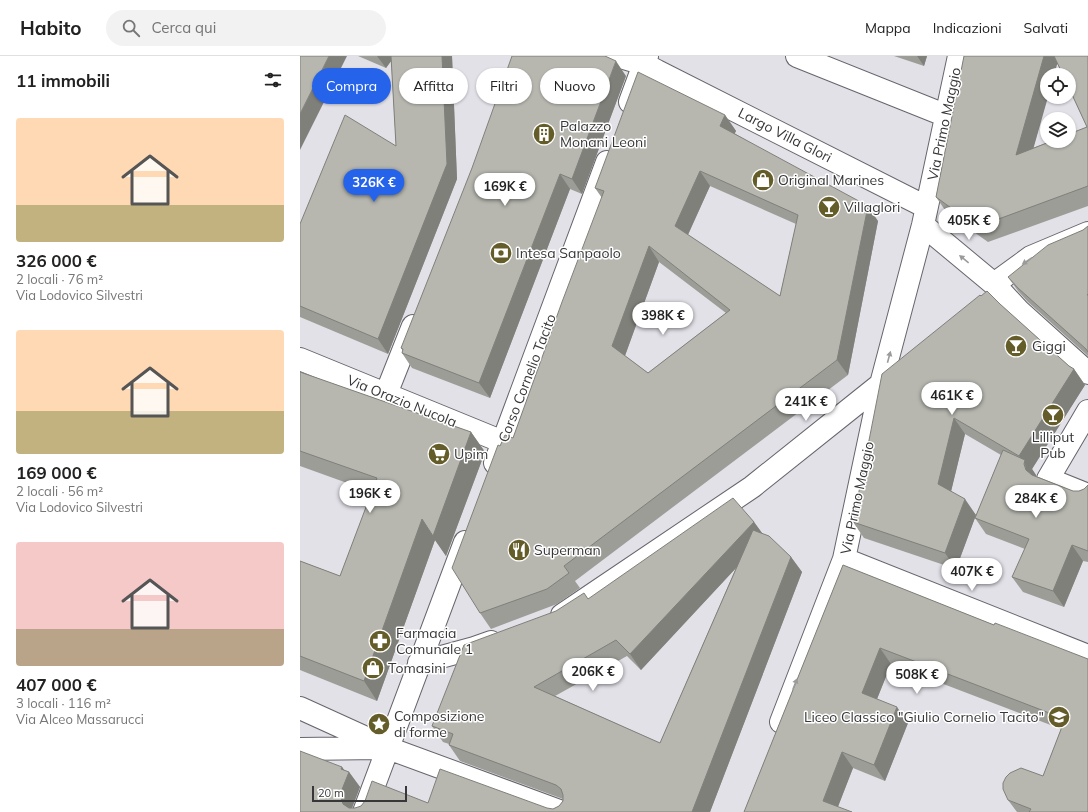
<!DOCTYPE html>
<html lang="it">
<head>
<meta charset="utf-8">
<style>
	:root { --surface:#fff; --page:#f2f2f2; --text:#222; --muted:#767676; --line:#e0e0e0; --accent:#2563eb }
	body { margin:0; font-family:Mulish,sans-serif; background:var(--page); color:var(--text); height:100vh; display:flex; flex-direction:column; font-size:15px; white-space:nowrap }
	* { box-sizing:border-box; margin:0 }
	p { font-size:13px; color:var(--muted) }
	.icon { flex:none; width:22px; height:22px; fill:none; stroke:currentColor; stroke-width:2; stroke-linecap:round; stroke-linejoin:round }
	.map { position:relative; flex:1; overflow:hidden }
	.side { display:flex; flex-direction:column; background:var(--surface); width:300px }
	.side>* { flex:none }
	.guide { position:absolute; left:12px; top:12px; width:380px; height:36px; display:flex; gap:8px }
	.fabs { position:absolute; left:740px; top:12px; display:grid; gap:8px }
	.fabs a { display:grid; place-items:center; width:36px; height:36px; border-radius:50%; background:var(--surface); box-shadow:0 1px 3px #0004; font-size:20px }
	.scale { position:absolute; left:12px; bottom:10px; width:95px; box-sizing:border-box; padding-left:4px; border:2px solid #373739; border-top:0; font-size:11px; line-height:14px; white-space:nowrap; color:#373739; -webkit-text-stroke:3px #fff; paint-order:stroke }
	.price { position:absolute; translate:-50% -34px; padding:0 9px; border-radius:14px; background:#fff; color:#222; font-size:13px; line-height:26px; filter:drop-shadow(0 1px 2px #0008) }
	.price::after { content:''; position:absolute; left:50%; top:24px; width:12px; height:9px; margin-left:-6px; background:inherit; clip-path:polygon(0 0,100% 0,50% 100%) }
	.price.current { background:var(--accent); color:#fff }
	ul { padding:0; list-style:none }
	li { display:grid; align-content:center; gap:8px; height:212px; padding:0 16px }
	li span { display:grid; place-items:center; height:124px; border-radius:4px; color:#555 }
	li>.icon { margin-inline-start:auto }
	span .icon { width:72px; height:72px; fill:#fffc; stroke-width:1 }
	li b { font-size:17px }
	h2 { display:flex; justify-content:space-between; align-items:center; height:48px; padding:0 16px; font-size:17px }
	.tag { padding:0 14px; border-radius:18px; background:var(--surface); box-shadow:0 1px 3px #0004; font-size:14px; line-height:36px }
	.tag.current { background:var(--accent); color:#fff }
	header { display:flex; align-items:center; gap:24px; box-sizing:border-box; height:56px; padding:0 20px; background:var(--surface); border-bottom:1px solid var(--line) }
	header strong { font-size:19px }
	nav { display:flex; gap:22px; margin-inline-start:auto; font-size:14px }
	.search { width:280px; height:36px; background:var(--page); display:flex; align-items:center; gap:10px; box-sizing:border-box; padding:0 14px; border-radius:22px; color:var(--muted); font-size:15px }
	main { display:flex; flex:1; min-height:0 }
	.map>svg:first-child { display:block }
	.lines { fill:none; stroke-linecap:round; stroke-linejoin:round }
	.street-casing { stroke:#67656b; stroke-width:24 }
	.street { stroke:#fff; stroke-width:22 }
	.wall { fill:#9d9d97; fill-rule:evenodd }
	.shaded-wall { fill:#80807b }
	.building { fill:#b7b7b0; stroke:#80807b; fill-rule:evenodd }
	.oneway { fill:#9b9b9c }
	.labels { text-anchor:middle; stroke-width:3; stroke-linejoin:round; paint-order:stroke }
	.street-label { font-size:14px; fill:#373739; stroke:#fff }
	.poi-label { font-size:14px; fill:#373739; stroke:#fff; text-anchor:start }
</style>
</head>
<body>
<header>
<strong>Habito</strong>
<div class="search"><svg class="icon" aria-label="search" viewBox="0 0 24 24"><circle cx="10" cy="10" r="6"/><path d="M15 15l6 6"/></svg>Cerca qui</div>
<nav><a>Mappa</a><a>Indicazioni</a><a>Salvati</a></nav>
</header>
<main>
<section class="side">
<h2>11 immobili<svg class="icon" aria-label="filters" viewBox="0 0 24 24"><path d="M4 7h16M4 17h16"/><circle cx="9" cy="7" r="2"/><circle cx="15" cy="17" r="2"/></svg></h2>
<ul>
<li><span style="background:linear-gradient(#ffd9b3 70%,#c2b280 0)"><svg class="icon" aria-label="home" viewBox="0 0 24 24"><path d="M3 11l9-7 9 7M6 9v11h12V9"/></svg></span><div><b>326 000 €</b><p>2 locali · 76 m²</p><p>Via Lodovico Silvestri</p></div></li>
<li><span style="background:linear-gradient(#ffd9b3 65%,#c2b280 0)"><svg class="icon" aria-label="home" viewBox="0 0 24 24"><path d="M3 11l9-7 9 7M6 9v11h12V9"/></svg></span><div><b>169 000 €</b><p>2 locali · 56 m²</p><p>Via Lodovico Silvestri</p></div></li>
<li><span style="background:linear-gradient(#f6c9c9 70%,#b9a48a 0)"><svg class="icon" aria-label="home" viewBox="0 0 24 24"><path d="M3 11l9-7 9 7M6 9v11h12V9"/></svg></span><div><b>407 000 €</b><p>3 locali · 116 m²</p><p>Via Alceo Massarucci</p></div></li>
</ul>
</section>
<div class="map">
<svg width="788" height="756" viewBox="0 0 788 756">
	<rect width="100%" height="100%" fill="#e3e1e8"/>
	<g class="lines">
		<g class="street-casing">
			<path id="street" d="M317 0 344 8 357 15 626 151
				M497 0 647 60
				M330 46 347 0
				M623 169 694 228 719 255 788 317
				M694 228 731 201 788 177
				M0 303 203 386
				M86 338 113 270
				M788 355 748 423 788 439
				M195 407 307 106
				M544 503 788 600
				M262 559 452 431 581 328
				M119 607 174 592 191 586
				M0 652 88 692 262 756
				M481 666 544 503 581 328 623 169 659 0
				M0 693 80 692
				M64 756 165 486"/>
		</g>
		<use href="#street" class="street"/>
	</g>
	<path class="wall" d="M58 0H152L157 123 88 298 0 261V168L96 90 91 4 86 12Z
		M594 0H627L624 10Z
		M664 0H788V150L688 186 647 157 636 141ZM757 7 787 71 733 92Z
		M326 20 282 138 270 133 190 342 112 312 102 297 103 295 101 292Z
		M425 59 436 75 434 77 578 165 548 319 275 525 280 532 257 548 191 573 180 557 200 390 213 382 302 142 295 132ZM410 130 496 168 480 240 388 179ZM359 206 426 257 348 317 325 300Z
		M788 170V300L728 246 718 235 708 221 783 174Z
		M700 248 769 310 774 313 785 329 732 413 736 419V420L773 435H779L784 433 788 429V506L783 505 764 551 723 536 712 521 725 493 686 478 675 462 701 399 665 378 651 435 676 459 656 513 564 482 553 466Z
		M0 316 171 376 185 396 146 500 135 484 77 645 0 614V505L40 520 72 436 0 410Z
		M454 466 462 477 491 501 502 516 410 756H0L42 711 44 714 49 716 60 731 52 752 128 747 253 753 259 750 263 745V743L160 705 149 689V688L143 686 132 670 288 543ZM436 512 360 687 255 640 327 600 341 614Z
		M543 509 694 569 788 603V756H717L708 744 743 720 761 673 591 608 577 643 608 667 585 725 553 712 538 750 444 756Z"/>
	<path class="shaded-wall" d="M29 0H47L0 94V58Z
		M77 0H95L86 12Z
		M142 0H152L157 123 88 298 78 283Z
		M617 0H627L624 10Z
		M744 0H757L759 2 754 19H747V41H748L727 115 716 99Z
		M316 5 326 20 282 138 272 123Z
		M425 59 436 75 431 85 420 70Z
		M400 115 410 130 385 185 375 170Z
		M260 118 270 133 190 342 179 327Z
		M568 150 578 165 548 319 537 304Z
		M349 190 359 206 323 305 312 290Z
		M774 313 785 329 732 413 736 419V424L726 414 725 408 719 400Z
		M654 362 665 378 649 444 638 428Z
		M171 376 185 396 146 500 135 484 77 645 64 625 122 463Z
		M665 443 676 459 656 513 645 497Z
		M454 466 465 481 341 614 330 598Z
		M772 489 783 505 764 551 753 535Z
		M491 501 502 516 410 756H392Z
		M580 592 591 608 573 653 562 637Z
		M597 651 608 667 585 725 574 709Z
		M542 696 553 712 536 756 523 745Z
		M42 711 48 719 49 716 60 731 52 752V756L43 748 41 742V713Z"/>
	<path class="building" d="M0 0H29L0 58Z
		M91 0H142L147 108 78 283 0 250V168L45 59 96 90Z
		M212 0H305L316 5 272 123 260 118 179 327 102 297 103 293 101 292 172 112Z
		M664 0H744L716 99 752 85H769V78L787 71 769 32V19H763L754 0H788V130L677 171 636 141Z
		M338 16 425 59 420 70 568 150 537 304 264 510 269 517 247 533 180 557 152 512 198 389 200 390 205 379 213 382 262 246 304 135 295 132ZM400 115 498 159 480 240 375 170ZM349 190 430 254 348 317 312 290Z
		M788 170V238L787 239H788V296L786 293 718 232 708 221 748 189 783 174Z
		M687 235 700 248 769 310 774 313 719 400 654 362 638 428 665 443 645 497 553 466 582 318 680 239 681 240Z
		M0 316 171 376 133 480 122 463 64 625 0 600V505L40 520 77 422 0 395Z
		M703 394 725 404 724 408 726 414 732 419 773 435H779L784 433 788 429V495L772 489 753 535 712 521 729 483 675 462Z
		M433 442 454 466 330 598 316 584 234 631 360 687 453 474 469 480 491 501 392 756H0V695L42 711 41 713 49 716 41 736V742L43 748 49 752H55L61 750 65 745 72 725 128 747 140 713 247 752 253 753 259 750 263 745V739L261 733 256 729 149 689 153 678 132 670 164 589 256 555 284 537 288 543Z
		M543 509 694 569 695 567 788 603V756H729L731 753 708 744 703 733V727L706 721 710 717 721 712 743 720 765 663 580 592 562 637 597 651 574 709 542 696 523 745 552 756H444Z"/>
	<defs><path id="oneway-solid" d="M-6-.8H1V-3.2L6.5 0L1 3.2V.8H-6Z"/></defs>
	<g class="oneway">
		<use href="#oneway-solid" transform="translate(664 203) rotate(-141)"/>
		<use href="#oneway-solid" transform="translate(727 205) rotate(146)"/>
		<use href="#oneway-solid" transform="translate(589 301) rotate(-75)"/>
		<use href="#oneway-solid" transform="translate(495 628) rotate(-69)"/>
	</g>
	<defs>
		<g id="building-disc" transform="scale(1.15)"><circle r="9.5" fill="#645d29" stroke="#fff"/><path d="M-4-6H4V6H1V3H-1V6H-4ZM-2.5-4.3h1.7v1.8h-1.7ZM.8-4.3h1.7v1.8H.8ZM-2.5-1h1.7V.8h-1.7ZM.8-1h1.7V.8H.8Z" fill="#fff"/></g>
		<g id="shop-disc" transform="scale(1.15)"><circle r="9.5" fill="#645d29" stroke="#fff"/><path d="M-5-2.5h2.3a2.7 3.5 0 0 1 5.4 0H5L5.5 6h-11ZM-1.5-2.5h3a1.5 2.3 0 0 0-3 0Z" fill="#fff"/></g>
		<g id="bar-disc" transform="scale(1.15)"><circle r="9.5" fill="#645d29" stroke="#fff"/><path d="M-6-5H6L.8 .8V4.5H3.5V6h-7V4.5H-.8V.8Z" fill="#fff"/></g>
		<g id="bank-disc" transform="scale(1.15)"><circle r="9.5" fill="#645d29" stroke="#fff"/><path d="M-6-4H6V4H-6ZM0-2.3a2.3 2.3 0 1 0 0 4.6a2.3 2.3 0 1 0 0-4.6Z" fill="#fff"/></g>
		<g id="supermarket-disc" transform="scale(1.15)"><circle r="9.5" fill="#645d29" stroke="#fff"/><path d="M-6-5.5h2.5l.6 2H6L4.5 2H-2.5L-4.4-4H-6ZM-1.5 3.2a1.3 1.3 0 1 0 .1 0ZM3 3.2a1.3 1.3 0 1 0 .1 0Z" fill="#fff"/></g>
		<g id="restaurant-disc" transform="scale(1.15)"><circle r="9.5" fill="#645d29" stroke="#fff"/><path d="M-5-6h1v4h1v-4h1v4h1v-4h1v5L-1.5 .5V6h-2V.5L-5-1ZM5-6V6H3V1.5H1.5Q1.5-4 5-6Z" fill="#fff"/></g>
		<g id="pharmacy-disc" transform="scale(1.15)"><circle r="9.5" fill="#645d29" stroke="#fff"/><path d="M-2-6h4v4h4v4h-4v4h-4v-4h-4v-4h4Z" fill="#fff"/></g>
		<g id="school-disc" transform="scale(1.15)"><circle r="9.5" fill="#645d29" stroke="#fff"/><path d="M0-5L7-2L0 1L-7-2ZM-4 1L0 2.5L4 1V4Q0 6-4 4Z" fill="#fff"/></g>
		<g id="sight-disc" transform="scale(1.15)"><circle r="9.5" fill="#645d29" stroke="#fff"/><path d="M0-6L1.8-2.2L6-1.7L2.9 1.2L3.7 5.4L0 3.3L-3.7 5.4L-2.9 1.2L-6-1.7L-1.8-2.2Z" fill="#fff"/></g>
	</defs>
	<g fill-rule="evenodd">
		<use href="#building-disc" x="244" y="78"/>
		<use href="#shop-disc" x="463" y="124"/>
		<use href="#bar-disc" x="529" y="151"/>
		<use href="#bank-disc" x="201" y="197"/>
		<use href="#bar-disc" x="716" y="290"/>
		<use href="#bar-disc" x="753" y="359"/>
		<use href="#supermarket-disc" x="139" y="398"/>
		<use href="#restaurant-disc" x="219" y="494"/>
		<use href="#pharmacy-disc" x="80" y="585"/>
		<use href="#shop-disc" x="73" y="612"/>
		<use href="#school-disc" x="759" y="661"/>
		<use href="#sight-disc" x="79" y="668"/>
	</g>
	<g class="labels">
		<g class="street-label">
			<text transform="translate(644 68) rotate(-78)" y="5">Via Primo Maggio</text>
			<text transform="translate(485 79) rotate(27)" y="5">Largo Villa Glori</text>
			<text transform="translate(227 322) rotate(-69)" y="5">Corso Cornelio Tacito</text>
			<text transform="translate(102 345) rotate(22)" y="5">Via Orazio Nucola</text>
			<text transform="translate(557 442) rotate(-78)" y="5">Via Primo Maggio</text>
		</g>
		<g class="poi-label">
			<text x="260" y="75">Palazzo<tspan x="260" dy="16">Monani Leoni</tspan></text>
			<text x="478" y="129">Original Marines</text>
			<text x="544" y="156">Villaglori</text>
			<text x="216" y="202">Intesa Sanpaolo</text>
			<text x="732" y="295">Giggi</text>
			<text x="753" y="386" text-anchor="middle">Lilliput<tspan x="753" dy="16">Pub</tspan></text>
			<text x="154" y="403">Upim</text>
			<text x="234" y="499">Superman</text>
			<text x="96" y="582">Farmacia<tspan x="96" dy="16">Comunale 1</tspan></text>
			<text x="88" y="617">Tomasini</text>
			<text x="94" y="665">Composizione<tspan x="94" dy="16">di forme</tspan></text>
			<text x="744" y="666" text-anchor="end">Liceo Classico "Giulio Cornelio Tacito"</text>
		</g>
	</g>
</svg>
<div class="fabs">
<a><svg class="icon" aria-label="locate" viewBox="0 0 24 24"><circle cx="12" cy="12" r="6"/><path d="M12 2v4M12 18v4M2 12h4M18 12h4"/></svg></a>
<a><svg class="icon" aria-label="layers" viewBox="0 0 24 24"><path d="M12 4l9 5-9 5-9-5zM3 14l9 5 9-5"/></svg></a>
</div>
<div class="scale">20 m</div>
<b class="price current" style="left:74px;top:147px">326K €</b>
<b class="price" style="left:205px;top:151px">169K €</b>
<b class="price" style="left:669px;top:185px">405K €</b>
<b class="price" style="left:363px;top:280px">398K €</b>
<b class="price" style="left:652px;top:360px">461K €</b>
<b class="price" style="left:506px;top:366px">241K €</b>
<b class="price" style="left:70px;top:458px">196K €</b>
<b class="price" style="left:736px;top:463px">284K €</b>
<b class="price" style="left:672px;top:536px">407K €</b>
<b class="price" style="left:293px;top:636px">206K €</b>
<b class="price" style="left:617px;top:639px">508K €</b>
<div class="guide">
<a class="tag current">Compra</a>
<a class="tag">Affitta</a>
<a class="tag">Filtri</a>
<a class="tag">Nuovo</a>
</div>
</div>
</main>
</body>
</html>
